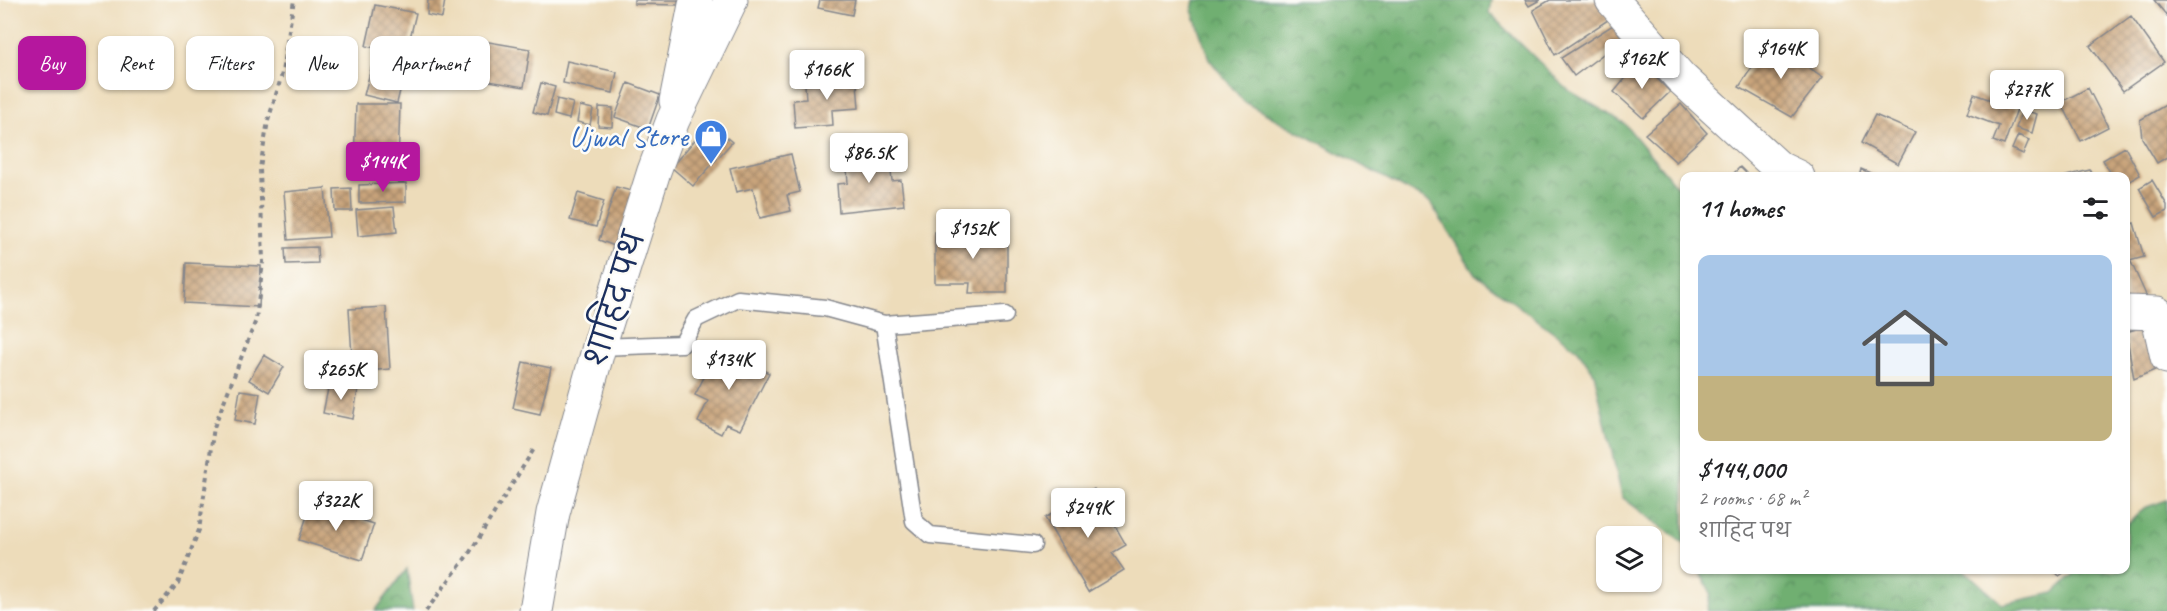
<!DOCTYPE html>
<html lang="en">
<head>
<meta charset="utf-8">
<style>
	:root { --surface:#fff; --page:#f6f6f6; --text:#202124; --muted:#757577; --accent:#b5179e }
	body { margin:0; font-family:Caveat,"Playpen Sans Deva",sans-serif; background:var(--page); color:var(--text); height:100vh; display:flex; flex-direction:column; font-size:22px; white-space:nowrap }
	* { box-sizing:border-box; margin:0 }
	p { font-size:20px; color:var(--muted) }
	.icon { flex:none; width:33px; height:33px; fill:none; stroke:currentColor; stroke-width:2; stroke-linecap:round; stroke-linejoin:round }
	.map { position:relative; flex:1; overflow:hidden }
	.drawer { position:absolute; left:1680px; top:172px; width:450px; height:402px; display:flex; flex-direction:column; background:var(--surface); border-radius:12px; box-shadow:0 2px 4px #0004 }
	.drawer>* { flex:none }
	.guide { position:absolute; left:18px; top:36px; width:570px; height:54px; display:flex; gap:12px }
	.controls { position:absolute; left:1596px; top:526px; display:grid; gap:12px }
	.controls a { display:grid; place-items:center; width:66px; height:66px; border-radius:12px; background:var(--surface); box-shadow:0 2px 4px #0004; font-size:30px }
	.price { position:absolute; translate:-50% -51px; padding:0 14px; border-radius:6px; background:#fff; color:#222; font-size:20px; line-height:39px; filter:drop-shadow(0 2px 3px #0008) }
	.price::after { content:''; position:absolute; left:50%; top:36px; width:18px; height:14px; margin-left:-9px; background:inherit; clip-path:polygon(0 0,100% 0,50% 100%) }
	.price.selected { background:var(--accent); color:#fff }
	ul { padding:0; list-style:none }
	li { display:grid; align-content:center; gap:12px; height:318px; padding:0 18px }
	li span { display:grid; place-items:center; height:186px; border-radius:12px; color:#555 }
	li>.icon { margin-inline-start:auto }
	span .icon { width:108px; height:108px; fill:#fffc; stroke-width:1 }
	li b { font-size:26px }
	h2 { display:flex; justify-content:space-between; align-items:center; height:72px; padding:0 18px; font-size:26px }
	.tag { padding:0 21px; border-radius:12px; background:var(--surface); box-shadow:0 2px 4px #0004; font-size:21px; line-height:54px }
	.tag.selected { background:var(--accent); color:#fff }
	.map>svg:first-child { display:block }
	.forest { fill:url(#forest-crowns); stroke:#456f68; stroke-width:1.5 }
	.building { fill:url(#building-cross-hatch) }
	.lines { fill:none; stroke-linecap:round; stroke-linejoin:round }
	.service-casing { stroke:#84868c; stroke-width:19 }
	.minor-casing { stroke:#84868c; stroke-width:35 }
	.tertiary-casing { stroke:#84868c; stroke-width:35 }
	.path { stroke:#84868c; stroke-width:4; stroke-dasharray:4.5 4.5; stroke-linecap:butt }
	.service { stroke:#fff; stroke-width:16 }
	.minor { stroke:#fff; stroke-width:33 }
	.tertiary { stroke:#fff; stroke-width:33 }
	.labels { text-anchor:middle; stroke-width:5; stroke-linejoin:round; paint-order:stroke }
	.shop-label { font-size:30px; fill:#366cbe; stroke:#fdfcf7; text-anchor:end }
	.street-label { font-size:30px; fill:#1b2f5e; stroke:#fdfcf7 }
</style>
</head>
<body>
<div class="map">
<svg width="2167" height="611" viewBox="0 0 2167 611">
	<defs>
		<pattern id="forest-crowns" width="20" height="18" patternUnits="userSpaceOnUse" patternTransform="scale(1.5)"><rect width="20" height="18" fill="#6faf71"/><path d="M2 6a3 3 0 1 1 6 0M12 15a3 3 0 1 1 6 0" fill="none" stroke="#5a8f60"/></pattern>
		<pattern id="building-cross-hatch" width="8" height="8" patternUnits="userSpaceOnUse" patternTransform="scale(1.5)"><rect width="8" height="8" fill="#c9a47b"/><path d="M0 0l8 8M0 8l8-8" fill="none" stroke="#a28668"/></pattern>
	</defs>
	<rect width="100%" height="100%" fill="#fdfcf7"/>
	<filter id="ink" filterUnits="userSpaceOnUse"><feTurbulence type="fractalNoise" baseFrequency=".0167" numOctaves="2"/><feDisplacementMap in="SourceGraphic" scale="12" xChannelSelector="R" yChannelSelector="G"/><feConvolveMatrix kernelMatrix="1 2 1 2 8 2 1 2 1" color-interpolation-filters="sRGB"/></filter>
	<filter id="wash" filterUnits="userSpaceOnUse"><feTurbulence type="fractalNoise" baseFrequency=".008" numOctaves="4" result="noise"/><feDisplacementMap in="SourceGraphic" scale="24" xChannelSelector="R" yChannelSelector="G"/><feGaussianBlur stdDeviation="1.35" result="paint"/><feColorMatrix in="noise" values="0 0 0 0 0 0 0 0 0 0 0 0 0 0 0 0 0 1.4 0 .05"/><feComposite in="paint" operator="in"/></filter>
	<g filter="url(#wash)">
		<rect width="100%" height="100%" fill="#eddcba"/>
		<path class="forest" d="M1194 0H1491L1489 13 1568 90 1624 123 1684 195V544L1622 497 1594 373 1578 350 1475 274 1430 202 1244 102 1209 59 1192 10Z
			M2167 500V611H1707L1711 593 1699 570H1964L2002 604 2054 593 2078 570H2126V526L2144 508Z
			M407 569 413 611H375Z"/>
		<g id="blocks">
			<path class="building" d="M428 0H445L442 18 427 15Z
				M634 0H678V5L634 4Z
				M820 0H855L852 15 818 8Z
				M1525 0H1540L1529 6Z
				M1550 0H1598L1611 18 1555 55 1533 10Z
				M2154 0H2167V16Z
				M375 5 416 13 406 55 366 46Z
				M2131 16 2164 62 2123 91 2090 46Z
				M1613 25 1623 39 1574 76 1561 58Z
				M471 39 530 49 524 87 465 77Z
				M1769 41 1823 77 1792 117 1739 87Z
				M375 54 407 62 397 103 364 95Z
				M567 61 617 72 613 93 563 83Z
				M1640 61 1670 92 1643 118 1614 92Z
				M856 70 859 108 832 110 833 125 795 128 793 100 806 99 805 85 837 82 836 71Z
				M541 83 555 87 547 116 533 112Z
				M628 83 660 95 648 129 615 117Z
				M2088 88 2108 127 2081 141 2061 102Z
				M1974 94 2017 109 2004 145 1993 141 1999 126 1967 114Z
				M557 99 573 103 569 119 554 115Z
				M356 104H400L398 166 354 164Z
				M1681 104 1707 133 1676 162 1645 134Z
				M2167 104V157L2157 163 2142 138 2140 120Z
				M580 106 593 109 590 125 577 122Z
				M599 107 613 108 612 127 598 126Z
				M2022 110 2037 114 2032 133 2016 128Z
				M1875 115 1915 132 1898 164 1861 143Z
				M710 123 732 142 693 186 671 167Z
				M2018 135 2029 140 2023 154 2012 149Z
				M2125 147 2140 175 2126 183V177H2113L2103 160Z
				M889 152 892 181 901 180 904 205 839 212 837 184 848 183 846 156Z
				M791 154 800 192 787 195 791 211 760 218 753 188 736 192 730 168Z
				M1740 167 1750 177H1730Z
				M1861 169 1879 177H1859Z
				M2090 170 2093 177H2066V176Z
				M2152 180 2167 205V211L2156 217 2139 188Z
				M406 183V202L359 203V185Z
				M616 187 635 192 617 247 599 240Z
				M325 188 329 237 288 240 284 192Z
				M351 188 352 211H335L334 189Z
				M578 193 604 201 596 227 570 220Z
				M394 207 397 232 358 236 356 210Z
				M2134 223 2144 257 2126 262V225Z
				M935 232H1007V293H969L970 283H935Z
				M317 247 318 263 286 264 285 248Z
				M2131 262 2146 295 2126 304V264Z
				M186 263 261 266 259 307 184 303Z
				M386 307 390 369 353 372 349 309Z
				M2154 324 2164 366 2134 379 2126 332Z
				M719 348 769 373 740 430 726 424 721 434 698 422 708 401 695 395Z
				M264 355 284 367 269 392 249 380Z
				M523 362 551 368 540 414 513 408Z
				M329 384 358 389 353 419 323 413Z
				M240 390 260 393 255 424 235 420Z
				M1094 489 1126 545 1112 553 1124 570 1088 592 1045 518Z
				M311 504 374 524 362 560 299 540Z
				M2054 570H2068L2059 576Z"/>
		</g>
	</g>
	<g filter="url(#ink)">
		<use href="#blocks" fill-opacity="0" stroke="#84868c" stroke-width="1.5"/>
		<g class="lines">
			<g class="service-casing">
				<path id="service" d="M884 324 914 521 930 535 1033 545
					M599 347 682 344 696 319 738 299 825 308 884 324 1005 315"/>
			</g>
			<g class="minor-casing">
				<path id="minor" d="M1612 0 1681 78 1779 168 1798 177
					M676 101 696 0
					M2126 312 2157 313 2167 357"/>
			</g>
			<g class="tertiary-casing">
				<path id="tertiary" d="M536 611 553 513 599 347 654 171 673 120 731 0"/>
			</g>
			<path class="path" d="M154 611 178 583 199 530 214 427 256 320 263 262 260 168 268 121 281 78 294 0
				M426 611 470 552 534 449"/>
			<use href="#service" class="service"/>
			<use href="#minor" class="minor"/>
			<use href="#tertiary" class="tertiary"/>
		</g>
	</g>
	<defs>
		<g id="shop-pin" transform="scale(1.725)"><path d="M0 17L-7.5 6A9.5 9.5 0 1 1 7.5 6Z" fill="#3f7fe0" stroke="#fdfcf7"/><path d="M-5-2.5h2.3a2.7 3.5 0 0 1 5.4 0H5L5.5 6h-11ZM-1.5-2.5h3a1.5 2.3 0 0 0-3 0Z" fill="#fff"/></g>
	</defs>
	<g fill-rule="evenodd">
		<use href="#shop-pin" x="711" y="136"/>
	</g>
	<g class="labels">
		<g class="shop-label">
			<text x="688" y="146">Ujwal Store</text>
		</g>
		<g class="street-label">
			<text transform="translate(615 299) rotate(-73)" y="10">शाहिद पथ</text>
		</g>
	</g>
</svg>
<div class="controls">
<a><svg class="icon" aria-label="layers" viewBox="0 0 24 24"><path d="M12 4l9 5-9 5-9-5zM3 14l9 5 9-5"/></svg></a>
</div>
<b class="price" style="left:1781px;top:80px">$164K</b>
<b class="price" style="left:1642px;top:90px">$162K</b>
<b class="price" style="left:827px;top:101px">$166K</b>
<b class="price" style="left:2027px;top:121px">$277K</b>
<b class="price" style="left:869px;top:184px">$86.5K</b>
<b class="price selected" style="left:383px;top:193px">$144K</b>
<b class="price" style="left:973px;top:260px">$152K</b>
<b class="price" style="left:729px;top:391px">$134K</b>
<b class="price" style="left:341px;top:401px">$265K</b>
<b class="price" style="left:336px;top:532px">$322K</b>
<b class="price" style="left:1088px;top:539px">$249K</b>
<div class="guide">
<a class="tag selected">Buy</a>
<a class="tag">Rent</a>
<a class="tag">Filters</a>
<a class="tag">New</a>
<a class="tag">Apartment</a>
</div>
<section class="drawer">
<h2>11 homes<svg class="icon" aria-label="filters" viewBox="0 0 24 24"><path d="M4 7h16M4 17h16"/><circle cx="9" cy="7" r="2"/><circle cx="15" cy="17" r="2"/></svg></h2>
<ul>
<li><span style="background:linear-gradient(#a9c7e8 65%,#c2b280 0)"><svg class="icon" aria-label="home" viewBox="0 0 24 24"><path d="M3 11l9-7 9 7M6 9v11h12V9"/></svg></span><div><b>$144,000</b><p>2 rooms · 68 m²</p><p>शाहिद पथ</p></div></li>
</ul>
</section>
</div>
</body>
</html>
